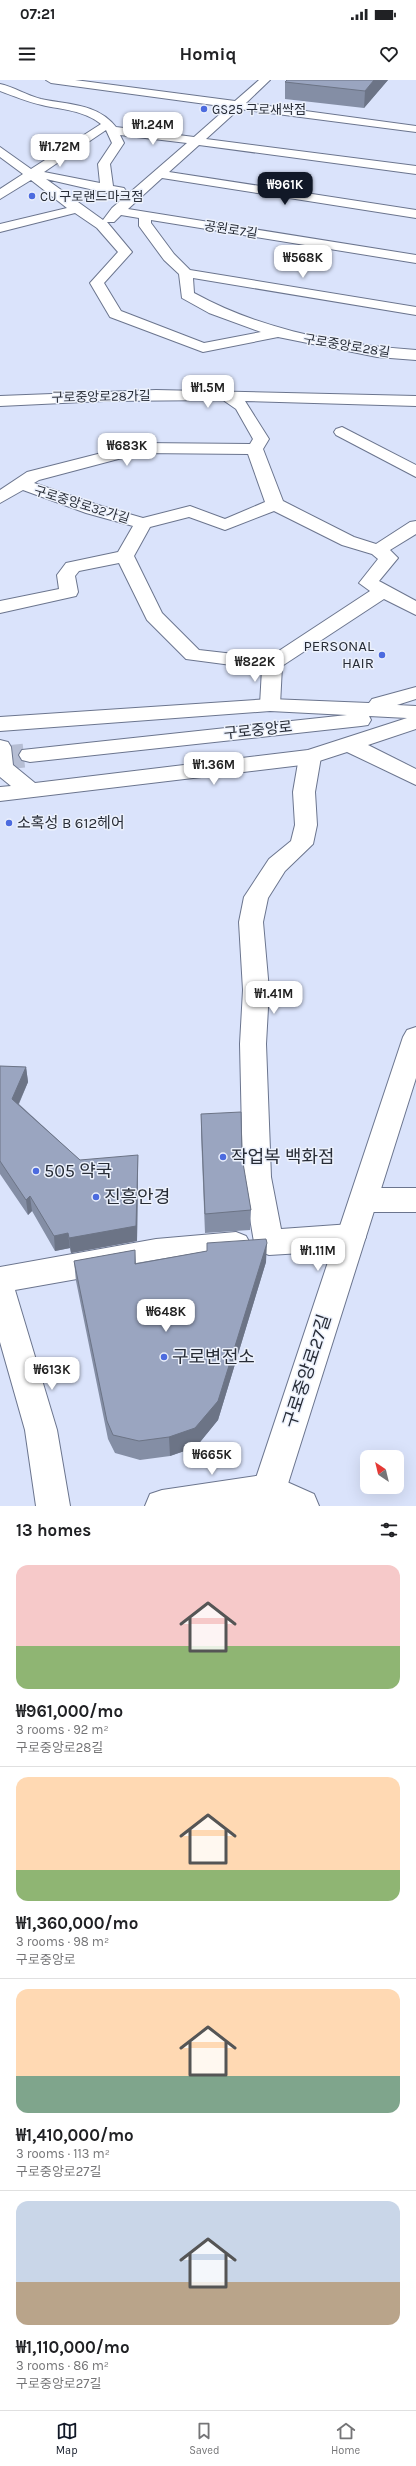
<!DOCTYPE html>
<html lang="en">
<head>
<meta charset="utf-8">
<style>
	:root { --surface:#fff; --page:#f2f2f2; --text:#202124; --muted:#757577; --line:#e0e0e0; --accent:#111827 }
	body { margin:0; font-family:Karla,"Noto Sans KR",sans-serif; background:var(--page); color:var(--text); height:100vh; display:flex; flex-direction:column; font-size:15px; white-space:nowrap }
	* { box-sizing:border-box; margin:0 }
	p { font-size:13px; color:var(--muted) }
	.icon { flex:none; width:22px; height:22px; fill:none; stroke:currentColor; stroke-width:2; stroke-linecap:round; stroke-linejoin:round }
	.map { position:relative; height:1426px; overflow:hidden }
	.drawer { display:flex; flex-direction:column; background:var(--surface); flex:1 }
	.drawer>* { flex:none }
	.needle { width:26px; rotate:325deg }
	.fabs { position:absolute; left:360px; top:1370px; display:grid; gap:8px }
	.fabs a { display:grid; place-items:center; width:44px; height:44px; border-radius:8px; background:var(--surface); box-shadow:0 4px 16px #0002; font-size:20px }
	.price { position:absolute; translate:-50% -34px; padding:0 9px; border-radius:8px; background:#fff; color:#222; font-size:13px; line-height:26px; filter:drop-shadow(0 1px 2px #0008) }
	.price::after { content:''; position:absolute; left:50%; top:24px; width:12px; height:9px; margin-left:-6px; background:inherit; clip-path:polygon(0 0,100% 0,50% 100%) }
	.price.active { background:var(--accent); color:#fff }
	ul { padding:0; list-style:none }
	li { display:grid; align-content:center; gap:8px; height:212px; padding:0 16px }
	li+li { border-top:1px solid var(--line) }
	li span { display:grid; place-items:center; height:124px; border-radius:12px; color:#555 }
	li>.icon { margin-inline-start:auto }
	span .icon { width:72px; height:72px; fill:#fffc; stroke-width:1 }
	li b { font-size:17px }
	h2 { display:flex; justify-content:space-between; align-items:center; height:48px; padding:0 16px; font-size:17px }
	.status { display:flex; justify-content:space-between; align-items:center; height:28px; padding:0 20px; background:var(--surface); direction:ltr }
	.status svg { height:11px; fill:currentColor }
	header { display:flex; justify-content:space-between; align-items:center; height:52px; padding:0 16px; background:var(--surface); font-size:18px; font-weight:700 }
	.menu { display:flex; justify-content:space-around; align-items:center; height:56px; border-top:1px solid var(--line); background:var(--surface); font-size:11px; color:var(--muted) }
	.menu a { display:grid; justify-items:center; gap:2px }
	.menu .active { color:var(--accent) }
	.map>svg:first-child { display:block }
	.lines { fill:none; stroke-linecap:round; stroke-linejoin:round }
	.secondary-tunnel { stroke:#b6bed4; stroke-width:24; stroke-dasharray:24 12; stroke-linecap:butt }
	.street-casing { stroke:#6b758e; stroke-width:2 }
	.secondary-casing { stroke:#6b758e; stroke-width:2 }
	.street { fill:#fff; fill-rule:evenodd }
	.secondary { fill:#fff; fill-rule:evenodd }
	.wall { fill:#848ea5 }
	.shaded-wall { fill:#6c7486 }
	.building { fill:#9aa5c0; stroke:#6c7486 }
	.poi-dot { fill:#4c6bdf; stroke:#ecf1fc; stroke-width:1.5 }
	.labels { text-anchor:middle; stroke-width:3; stroke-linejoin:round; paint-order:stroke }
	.far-poi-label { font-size:13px; fill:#272c36; stroke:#ecf1fc; text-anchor:start }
	.far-street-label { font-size:13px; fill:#272c36; stroke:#ecf1fc }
	.poi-label { font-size:15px; fill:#272c36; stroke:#ecf1fc; text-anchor:end }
	.street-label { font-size:15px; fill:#272c36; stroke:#ecf1fc }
	.near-poi-label { font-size:18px; fill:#272c36; stroke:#ecf1fc; text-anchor:start }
	.near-street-label { font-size:18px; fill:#272c36; stroke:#ecf1fc }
</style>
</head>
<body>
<div class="status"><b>07:21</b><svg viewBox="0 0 49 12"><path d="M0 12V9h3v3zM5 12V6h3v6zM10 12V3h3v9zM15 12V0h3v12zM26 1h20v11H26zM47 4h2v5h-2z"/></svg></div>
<header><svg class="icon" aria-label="menu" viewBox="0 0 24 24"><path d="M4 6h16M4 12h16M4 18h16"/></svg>Homiq<svg class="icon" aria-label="heart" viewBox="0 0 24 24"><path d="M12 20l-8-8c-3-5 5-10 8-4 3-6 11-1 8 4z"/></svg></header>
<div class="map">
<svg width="416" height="1426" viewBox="0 0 416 1426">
	<rect width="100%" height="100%" fill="#dae3fb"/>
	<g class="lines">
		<path class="secondary-tunnel" d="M0 678 30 675"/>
		<g class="street-casing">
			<path id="street" d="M46 0H75L235 21 259 0H270L246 23 416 46V52L239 29 206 59 416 86V94L199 65 169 92 416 130V138L162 98 128 129 416 175V183L151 140V143L174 174 190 190 416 227V235L193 198 194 213C261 250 340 265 416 270V280L377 277 278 257 203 272 110 237 90 203 118 172 97 148 75 133 0 152V144L67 128 31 100 0 119V109L23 94 0 77V67L31 89 101 44C83 30 63 30 42 25 27 22 14 16 0 11V4C14 7 26 15 41 19 68 25 97 23 116 47L194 57 228 27 51 3ZM106 50 112 63 98 84 100 103 44 92ZM120 55 187 63 112 128 103 140 46 99 107 113 124 114 126 111 124 108 113 106 110 84 124 63ZM121 135 139 138V146L164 180 179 194 182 218 209 233 261 252 204 263 121 231 104 203 132 172 107 142H114Z
				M156 310 416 316V326L245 321 269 359 263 369 283 421 354 457 376 464 410 442 416 441V454L390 470 398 478 379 501 416 521V535L384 519 282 586 280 625 277 629 270 631 263 629 260 625 262 589 186 579 147 540 119 483 79 491 75 496 78 512 76 516 0 533V521L59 509 57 495 66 483 118 472 133 446 86 433 23 410 0 423V410L27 392 141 363 250 364 253 359 236 329 223 320 104 321 0 326V316ZM141 373 248 374 265 422 225 439 190 426 143 438 98 425 34 403 39 400ZM274 431 342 465 372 474 378 479 359 503 370 511 268 578 199 570 162 533 134 476 150 447 189 437 225 450Z
				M342 347 416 385V397L336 355 334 352 336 349Z
				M310 670 318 672 321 677 315 712 317 745 313 764 285 791 268 818 263 842 269 910 266 964 271 1097 281 1149 351 1144 361 1148 366 1157 361 1166 351 1170 269 1175 259 1171 254 1162 243 1097 240 964 243 910 239 842 244 817 248 811 269 779 291 761 295 745 293 712 299 677 302 672Z
				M363 1108H416V1132H363L353 1129 349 1120 353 1111Z
				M236 1152 246 1156 251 1165 246 1174 236 1178 156 1185 15 1210 57 1350 70 1426H36L25 1350 0 1262V1187L156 1159Z
				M269 1394 314 1414 319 1426H145L150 1414 162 1410Z"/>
		</g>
		<g class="secondary-casing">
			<path id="secondary" d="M416 607V619L397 625 416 626V649L368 665 416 689V705L347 672 310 684 0 721V707L11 706 0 697V660L8 662 11 667 13 685 35 703 308 670 407 638 369 636 371 640 368 645 361 646 30 682 22 680 19 675 22 670 347 635 270 631 0 651V637L270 619 369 623 372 619Z
				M416 947V998L286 1410 292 1426H258L252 1410 403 957 407 950Z"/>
		</g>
		<use href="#street" class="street"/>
		<use href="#secondary" class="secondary"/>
	</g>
	<path class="wall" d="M287 0H388L364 28 285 19V2Z
		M0 986 26 987 28 1002 19 1024 80 1080 138 1091 137 1161 71 1173 70 1168 55 1171 32 1131 28 1135 0 1094Z
		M201 1034 242 1077 251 1130 250 1150 205 1153 201 1054Z
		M207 1163 266 1182 218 1340 196 1367 170 1376 140 1380 115 1373 108 1359 76 1201 74 1181 135 1170 136 1183 207 1171Z"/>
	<path class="shaded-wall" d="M374 0H388L364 28 365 11Z
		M26 987 28 1002 14 1034 12 1019Z
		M138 1075V1091L137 1161 71 1173 69 1158Z
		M30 1116 32 1131 28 1135 26 1120Z
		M68 1153 70 1168 55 1171 54 1156Z
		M267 1163 266 1182 218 1340 196 1367 170 1376 169 1357Z"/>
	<path class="building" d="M287 0H374L365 11 285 2Z
		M0 986 26 987 12 1019 80 1080 138 1075 136 1146 69 1158 68 1153 54 1156 30 1116 26 1120 0 1081Z
		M241 1032 242 1077 251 1130 205 1134 201 1034Z
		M266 1159 267 1163 218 1321 195 1348 169 1357 139 1361 113 1355 107 1341 74 1181 135 1170V1184L207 1171V1163Z"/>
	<g class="poi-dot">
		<circle cx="204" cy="29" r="4"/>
		<circle cx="32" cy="116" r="4"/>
		<circle cx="382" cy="575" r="4"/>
		<circle cx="9" cy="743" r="4"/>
		<circle cx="223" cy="1077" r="4"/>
		<circle cx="36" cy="1091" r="4"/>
		<circle cx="96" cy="1117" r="4"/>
		<circle cx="164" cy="1277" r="4"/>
	</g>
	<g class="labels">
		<g class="far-poi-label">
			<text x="212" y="34">GS25 구로새싹점</text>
			<text x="40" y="121">CU 구로랜드마크점</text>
		</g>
		<g class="far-street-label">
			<text transform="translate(231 149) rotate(9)" y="5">공원로7길</text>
			<text transform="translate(347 265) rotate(9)" y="5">구로중앙로28길</text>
			<text transform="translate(101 316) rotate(-1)" y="5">구로중앙로28가길</text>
			<text transform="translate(82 424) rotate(17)" y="5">구로중앙로32가길</text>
		</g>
		<g class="poi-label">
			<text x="374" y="571">PERSONAL<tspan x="374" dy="17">HAIR</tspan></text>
			<text x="17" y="748" text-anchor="start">소혹성 B 612헤어</text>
		</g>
		<g class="street-label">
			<text transform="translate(258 650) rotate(-6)" y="5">구로중앙로</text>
		</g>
		<g class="near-poi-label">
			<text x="231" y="1083">작업복 백화점</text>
			<text x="44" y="1097">505 약국</text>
			<text x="104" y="1123">진흥안경</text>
			<text x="172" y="1283">구로변전소</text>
		</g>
		<g class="near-street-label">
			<text transform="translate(307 1291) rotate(-72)" y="6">구로중앙로27길</text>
		</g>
	</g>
</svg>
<div class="fabs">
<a><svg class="needle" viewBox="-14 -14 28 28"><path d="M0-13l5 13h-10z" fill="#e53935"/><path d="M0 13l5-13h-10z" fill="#757577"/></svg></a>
</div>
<b class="price" style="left:153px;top:66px">₩1.24M</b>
<b class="price" style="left:60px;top:88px">₩1.72M</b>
<b class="price active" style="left:285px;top:126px">₩961K</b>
<b class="price" style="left:303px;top:199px">₩568K</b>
<b class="price" style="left:208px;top:329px">₩1.5M</b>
<b class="price" style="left:127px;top:387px">₩683K</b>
<b class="price" style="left:255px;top:603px">₩822K</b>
<b class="price" style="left:214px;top:706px">₩1.36M</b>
<b class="price" style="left:274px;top:935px">₩1.41M</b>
<b class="price" style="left:318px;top:1192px">₩1.11M</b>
<b class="price" style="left:166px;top:1253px">₩648K</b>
<b class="price" style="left:52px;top:1311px">₩613K</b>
<b class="price" style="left:212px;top:1396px">₩665K</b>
</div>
<section class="drawer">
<h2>13 homes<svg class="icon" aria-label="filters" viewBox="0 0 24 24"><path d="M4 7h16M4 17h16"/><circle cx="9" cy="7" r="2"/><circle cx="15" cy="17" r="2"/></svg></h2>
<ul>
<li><span style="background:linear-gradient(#f6c9c9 65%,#8fb573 0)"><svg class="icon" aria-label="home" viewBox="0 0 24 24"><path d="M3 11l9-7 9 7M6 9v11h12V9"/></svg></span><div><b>₩961,000/mo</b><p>3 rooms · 92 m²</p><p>구로중앙로28길</p></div></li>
<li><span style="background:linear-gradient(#ffd9b3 75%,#8fb573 0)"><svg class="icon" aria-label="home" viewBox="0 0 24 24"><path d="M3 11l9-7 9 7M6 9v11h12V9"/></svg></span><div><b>₩1,360,000/mo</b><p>3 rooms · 98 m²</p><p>구로중앙로</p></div></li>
<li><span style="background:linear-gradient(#ffd9b3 70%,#7fa58c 0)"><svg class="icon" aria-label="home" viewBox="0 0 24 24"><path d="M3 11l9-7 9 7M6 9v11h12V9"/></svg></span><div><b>₩1,410,000/mo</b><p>3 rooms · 113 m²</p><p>구로중앙로27길</p></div></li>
<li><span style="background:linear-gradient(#c9d6e8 65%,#b9a48a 0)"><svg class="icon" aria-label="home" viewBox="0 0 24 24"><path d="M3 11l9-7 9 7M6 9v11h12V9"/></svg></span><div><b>₩1,110,000/mo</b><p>3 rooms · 86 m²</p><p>구로중앙로27길</p></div></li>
</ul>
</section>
<nav class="menu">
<a class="active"><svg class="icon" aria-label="map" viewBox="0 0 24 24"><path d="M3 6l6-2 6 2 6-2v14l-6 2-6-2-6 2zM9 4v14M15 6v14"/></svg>Map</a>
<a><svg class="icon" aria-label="saved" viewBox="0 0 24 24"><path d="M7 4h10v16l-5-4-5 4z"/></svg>Saved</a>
<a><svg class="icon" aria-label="home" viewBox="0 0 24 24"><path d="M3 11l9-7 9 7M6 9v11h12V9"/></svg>Home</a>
</nav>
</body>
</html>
